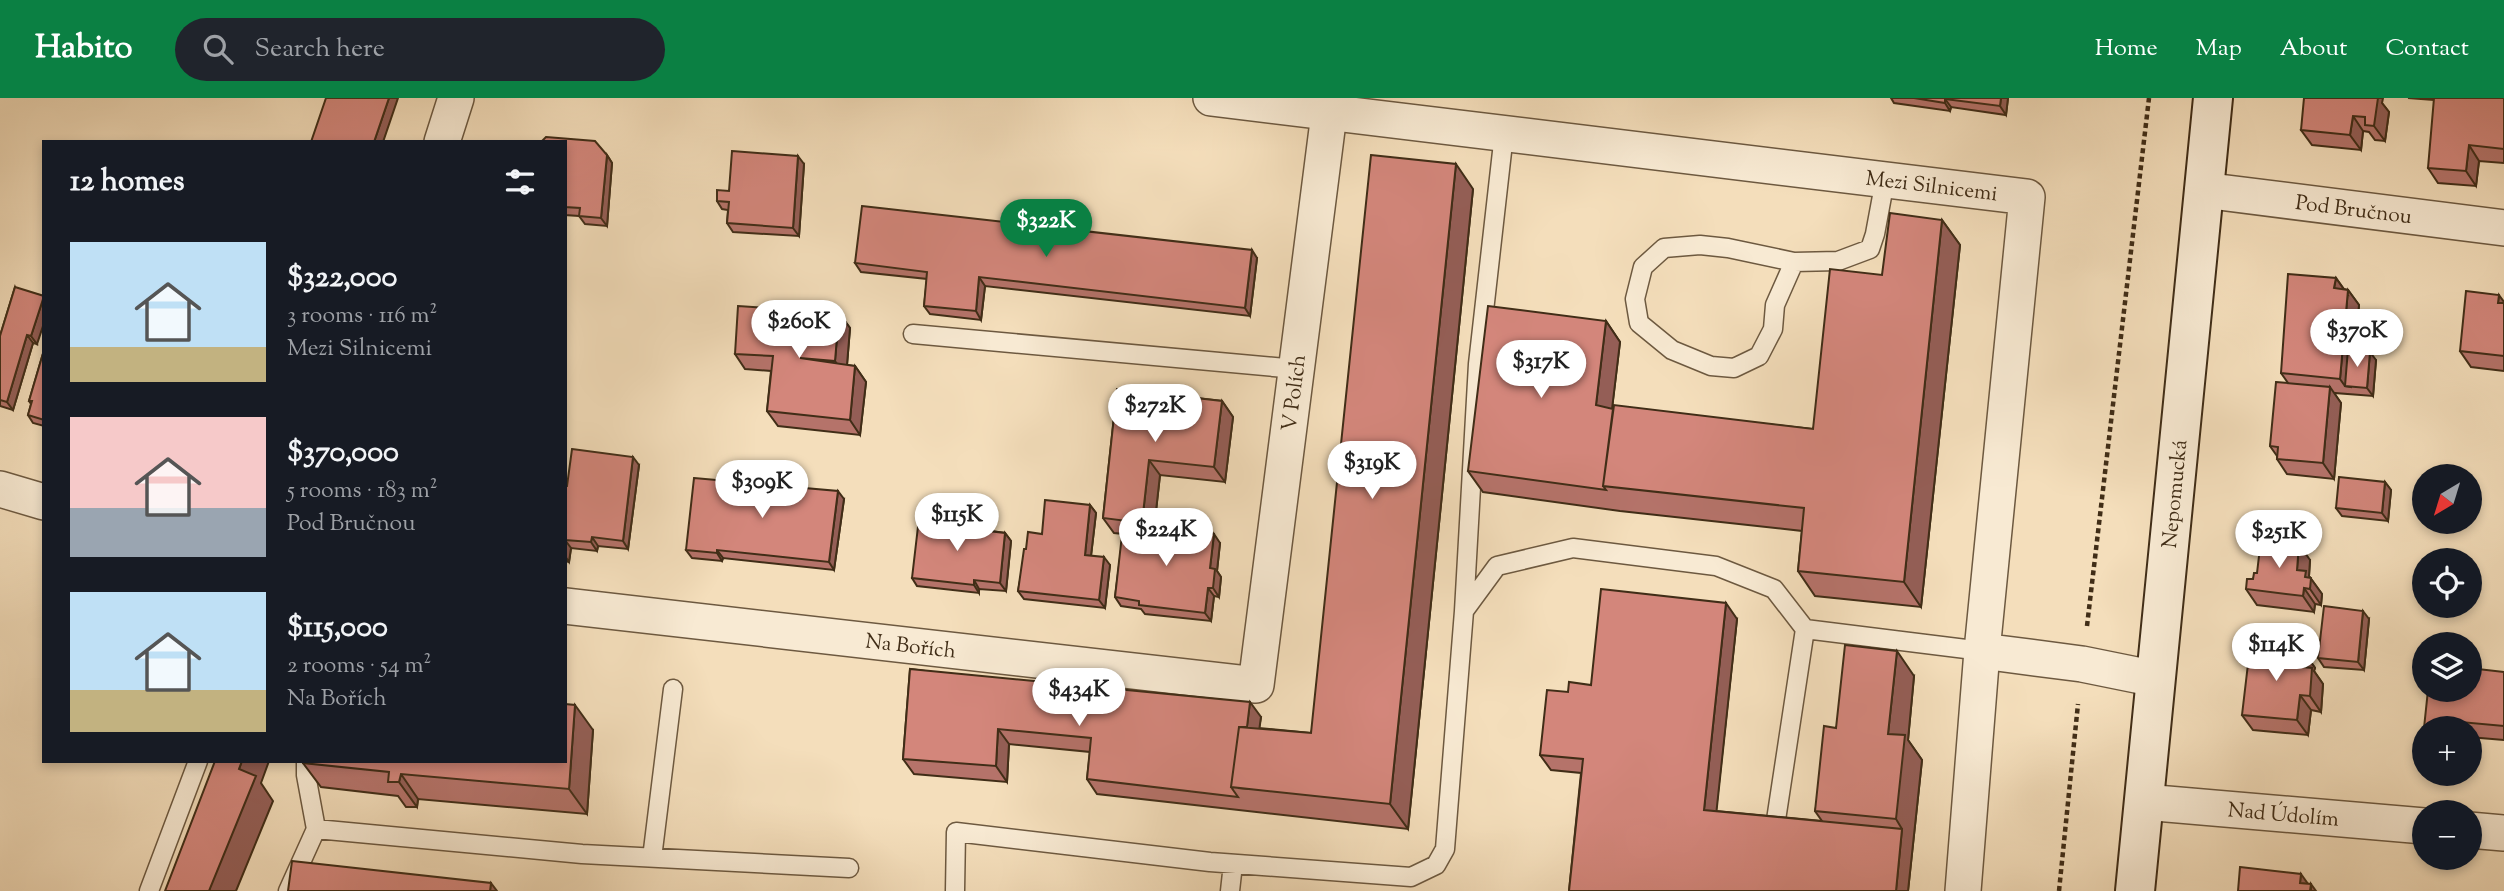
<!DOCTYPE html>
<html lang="en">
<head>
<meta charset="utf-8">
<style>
	:root { --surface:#171b24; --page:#20242c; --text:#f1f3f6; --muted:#9ea1a6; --accent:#0b8043 }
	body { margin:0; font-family:"Sorts Mill Goudy",serif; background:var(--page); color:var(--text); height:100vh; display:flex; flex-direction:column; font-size:26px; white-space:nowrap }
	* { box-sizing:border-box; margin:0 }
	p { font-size:23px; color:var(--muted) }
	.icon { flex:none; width:38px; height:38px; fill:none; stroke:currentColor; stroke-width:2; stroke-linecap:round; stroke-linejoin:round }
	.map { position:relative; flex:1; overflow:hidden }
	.panel { position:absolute; left:42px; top:42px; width:525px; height:623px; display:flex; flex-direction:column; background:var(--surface); border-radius:0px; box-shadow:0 4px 10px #0003 }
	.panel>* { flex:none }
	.needle { width:46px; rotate:218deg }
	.tools { position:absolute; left:2412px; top:366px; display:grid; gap:14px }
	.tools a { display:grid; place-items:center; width:70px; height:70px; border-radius:50%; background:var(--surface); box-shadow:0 4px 10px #0003; font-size:35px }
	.price { position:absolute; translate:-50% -60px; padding:0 16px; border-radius:24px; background:#fff; color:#222; font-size:23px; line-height:46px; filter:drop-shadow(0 2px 4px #0008) }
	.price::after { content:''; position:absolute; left:50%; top:42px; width:21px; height:16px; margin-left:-10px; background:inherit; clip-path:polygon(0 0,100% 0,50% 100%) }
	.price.current { background:var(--accent); color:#fff }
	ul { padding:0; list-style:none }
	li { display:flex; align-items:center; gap:21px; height:175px; padding:0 28px }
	li span { display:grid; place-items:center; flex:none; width:196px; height:140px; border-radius:0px; color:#555 }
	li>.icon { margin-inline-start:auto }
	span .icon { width:84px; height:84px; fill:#fffc; stroke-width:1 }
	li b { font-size:30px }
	h2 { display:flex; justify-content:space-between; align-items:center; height:84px; padding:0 28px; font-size:30px }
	header { display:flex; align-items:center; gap:42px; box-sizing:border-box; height:98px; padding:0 35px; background:var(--accent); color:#fff }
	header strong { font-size:33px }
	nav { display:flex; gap:38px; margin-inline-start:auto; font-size:24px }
	.search { width:490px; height:63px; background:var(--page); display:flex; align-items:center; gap:18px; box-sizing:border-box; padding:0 24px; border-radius:38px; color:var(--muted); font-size:26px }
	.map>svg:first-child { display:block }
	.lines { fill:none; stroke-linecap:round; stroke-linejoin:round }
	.lane-casing { stroke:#6d5940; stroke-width:21 }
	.street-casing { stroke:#6d5940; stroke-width:38 }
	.secondary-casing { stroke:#402d17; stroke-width:42 }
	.path { stroke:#402d17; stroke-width:4.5; stroke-dasharray:5 3.5; stroke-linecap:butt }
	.lane { stroke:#f8ead3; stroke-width:18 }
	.street { stroke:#f8ead3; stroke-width:35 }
	.secondary { stroke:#f8ead3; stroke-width:38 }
	.wall { fill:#b5736a; stroke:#402d17; stroke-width:2 }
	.shaded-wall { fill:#945e56; stroke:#402d17; stroke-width:2 }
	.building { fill:#d3867b; stroke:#402d17; stroke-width:2 }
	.labels { text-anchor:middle; stroke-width:5; stroke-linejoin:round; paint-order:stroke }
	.street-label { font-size:21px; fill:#402d17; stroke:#f8ead3 }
</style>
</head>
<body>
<header>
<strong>Habito</strong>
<div class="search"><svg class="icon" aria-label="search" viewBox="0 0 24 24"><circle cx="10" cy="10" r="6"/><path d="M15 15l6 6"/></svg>Search here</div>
<nav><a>Home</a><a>Map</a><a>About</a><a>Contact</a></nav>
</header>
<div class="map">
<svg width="2504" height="793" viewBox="0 0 2504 793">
	<rect width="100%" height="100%" fill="#f4debb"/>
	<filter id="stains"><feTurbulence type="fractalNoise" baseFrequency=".00286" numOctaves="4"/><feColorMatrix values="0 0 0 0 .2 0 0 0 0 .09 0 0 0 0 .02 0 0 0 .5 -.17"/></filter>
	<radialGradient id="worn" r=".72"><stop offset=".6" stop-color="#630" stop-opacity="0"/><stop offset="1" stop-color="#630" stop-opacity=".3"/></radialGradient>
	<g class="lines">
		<g class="lane-casing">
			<path id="lane" d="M1794 164 1775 207 1773 231 1759 258 1734 270 1711 268 1672 252 1639 225 1635 201 1643 169 1664 150 1700 147 1728 150 1794 164 1838 163 1870 151 1875 136 1885 82
				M913 236 1296 271
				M1464 513 1478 266 1504 36
				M1776 722 1805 531 1982 553
				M316 731 582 756 849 770
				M652 760 673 591
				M149 793 198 663
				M288 793 316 731 306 677V663
				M955 793 956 734 1210 764 1411 779 1436 767 1445 751 1464 513 1497 468 1573 450 1716 468 1774 491 1805 531
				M1230 793 1233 766"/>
		</g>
		<g class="street-casing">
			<g id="street">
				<path id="s1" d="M1211 0 2027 99 1982 553 2082 566 2156 581"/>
				<path d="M442 44 456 0"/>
				<path id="s2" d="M2203 92 2504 130"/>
				<path d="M0 391 44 404"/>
				<path id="s3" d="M565 508 1256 587 1331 0"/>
				<path id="s4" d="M2144 704 2424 728"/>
				<path d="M2469 732 2504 735"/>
				<path d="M1963 793 1982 553"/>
			</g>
		</g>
		<g class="secondary-casing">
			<g id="secondary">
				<path id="s5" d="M2135 793 2213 0"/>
			</g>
		</g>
		<path class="path" d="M2087 528 2149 0
			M2059 793 2078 606"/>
		<use href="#lane" class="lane"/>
		<use href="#street" class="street"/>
		<use href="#secondary" class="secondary"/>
	</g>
	<path class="wall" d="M1891 0H2008L2006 17 1951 9 1950 13 1894 5Z
		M2408 0H2433V2Z
		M2504 0V65L2479 63 2476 88 2438 85 2428 70Z
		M2382 5 2389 14 2385 43 2375 42 2369 34 2363 33 2361 52 2312 47 2301 32Z
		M565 44 607 57 612 65 607 128 585 126 579 118 565 117Z
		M804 66 799 138 733 134 727 125 728 112 722 111 717 103 729 93Z
		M1473 91 1408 731 1097 696 1087 681 1090 654 1009 646 1007 684 914 676 903 661 910 571 1261 619 1259 630 1311 635Z
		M1942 122 1960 147 1921 509 1815 498 1798 473 1802 433 1620 413 1483 394 1468 373 1606 223 1620 244 1612 310 1813 331 1882 177Z
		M1257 160 1250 218 985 188 981 222 930 216 924 208 927 181 861 174 855 165Z
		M2336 180 2344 191 2348 192 2359 207 2355 252 2376 262 2373 298 2334 295 2341 305 2334 381 2287 376 2277 361V358L2270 348 2288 285 2281 275Z
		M15 189 37 246 33 245 13 312 0 308V238Z
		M2504 204V273L2471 269 2460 253Z
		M839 215 850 230 847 267 855 268 866 284 860 337 778 328 767 313 771 273 745 271 735 256Z
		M44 252V328L33 325 28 317 31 306 29 303Z
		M1117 291 1222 303 1233 319 1225 384 1160 377 1154 431 1220 445 1217 473 1221 479 1219 499 1214 498 1211 523 1145 516 1141 511 1121 508 1115 499 1123 436 1114 435 1103 420Z
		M639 367 628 451 598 448 597 453 571 450 569 464 565 463V388Z
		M2385 384 2391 392 2388 423 2342 418 2336 410Z
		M844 401 834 472 723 460 722 463 692 460 686 452Z
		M1090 407 1096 415 1091 458 1110 467 1105 510 1024 501 1018 493 1026 451 1042 436Z
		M984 432 1005 435 1011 443 1006 493 979 491V495L917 488 912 480Z
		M2310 462 2309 478 2322 496 2321 507 2315 506 2314 514 2257 507 2246 491 2257 475Z
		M1737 521 1716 713 1822 723 1815 713 1836 630 1914 578 1908 642 1922 662 1908 793H1569L1581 675 1551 672 1540 657 1568 594 1591 587Z
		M2369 521 2364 572 2324 569 2318 560Z
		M2304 554 2315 570 2314 573 2323 586 2321 614 2311 612 2308 637 2253 632 2242 617Z
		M2504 574V642L2469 639V630H2424L2451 593Z
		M593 632 587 716 418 701 417 709H406L398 698 321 689 303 665Z"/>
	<path class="shaded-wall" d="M389 0H398L383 44H374Z
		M2001 0H2008L2006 17 2000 8Z
		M2372 0H2383L2382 5 2389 14 2385 43 2374 28Z
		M1945 1 1951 9 1950 13 1945 5Z
		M2353 18 2363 33 2361 52 2350 37Z
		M2469 47 2479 63 2476 88 2466 73Z
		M607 57 612 65 607 128 601 120Z
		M798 58 804 66 799 138 793 130Z
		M1456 66 1473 91 1408 731 1390 706Z
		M1942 122 1960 147 1921 509 1904 484Z
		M1252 152 1257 160 1250 218 1245 210Z
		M979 179 985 188 981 222 976 213Z
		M2336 180 2347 196 2334 190Z
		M2348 192 2359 207 2351 289 2345 288 2340 281Z
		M2499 197 2504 204V213L2498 205Z
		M44 198V225L37 246 31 238Z
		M839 215 850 230 846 279 835 263Z
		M1606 223 1620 244 1610 328 1596 307Z
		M27 237 33 245 13 312 7 304Z
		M2370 254 2376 262 2373 298 2367 290Z
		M855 268 866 284 860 337 850 322Z
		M2330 289 2341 305 2334 381 2323 365Z
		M1222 303 1233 319 1225 384 1214 369Z
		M633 359 639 367 628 451 623 443Z
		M1149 362 1160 377 1153 440 1142 425Z
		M2385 384 2391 392 2388 423 2382 415Z
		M838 393 844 401 834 472 829 464Z
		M1090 407 1096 415 1090 466 1085 457Z
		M1005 435 1011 443 1006 493 1000 485Z
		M1214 436 1220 445 1217 473 1221 479 1219 499 1213 490 1210 470Z
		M592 439 598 448 597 453 591 444Z
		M565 442 571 450 569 464 565 458Z
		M2299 446 2310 462 2309 478 2322 496 2321 507 2297 472Z
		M717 452 723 460 722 463 717 455Z
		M1104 459 1110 467 1105 510 1099 502Z
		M974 482 979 491V495L974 487Z
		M1208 490 1214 498 1211 523 1205 515Z
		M2304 490 2315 506 2314 514 2303 498Z
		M1726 505 1737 521 1715 727 1704 712Z
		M2363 513 2369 521 2364 572 2358 564Z
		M1897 553 1914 578 1908 642 1922 662 1908 793H1896L1902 731 1896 721 1888 636Z
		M2304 554 2315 570 2314 573 2323 586 2321 614 2310 598 2303 569Z
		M2300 597 2311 612 2308 637 2297 622Z
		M1250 604 1261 619 1251 691 1239 690Z
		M575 607 593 632 587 716 569 691Z
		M2450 623 2456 630H2449Z
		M998 631 1009 646 1007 684 996 668Z
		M242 663H269L261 685 273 703 236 793H209L239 671Z
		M401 676 418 701 417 709 399 684Z
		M2301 776 2311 790V786L2316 793H2306L2300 785Z
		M491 785 497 793H490Z"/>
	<path class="building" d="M326 0H389L374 44H311Z
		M1914 0H2001L2000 8 1945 1V5Z
		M2304 0H2378L2374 28 2365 27V19L2353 18 2350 37 2301 32Z
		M2434 0H2504V51L2469 47 2466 73 2428 70Z
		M546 39 595 43 607 57 601 120 579 118 580 110 565 109V44H541Z
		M732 53 798 58 793 130 727 125 729 104 717 103V92L729 93Z
		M1371 57 1456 66 1390 706 1231 689 1239 629 1311 635Z
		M862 108 1252 152 1245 210 979 179 976 213 924 208 927 174 855 165Z
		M1890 115 1942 122 1904 484 1798 473 1804 410 1603 388 1614 307 1813 331 1830 171 1882 177Z
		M2288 176 2336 180 2334 190 2348 192 2340 281 2281 275Z
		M15 189 44 198 31 238 27 237 7 304 0 302V238Z
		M2466 193 2499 197 2498 205H2504V258L2460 253Z
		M738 208 839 215 835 263 800 260 855 268 850 322 767 313 773 258 735 256Z
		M1488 208 1606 223 1596 307 1613 311 1603 388 1606 392 1468 373Z
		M2348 251 2370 254 2367 290 2345 288Z
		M44 252V322L28 317 32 303H29Z
		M2276 284 2330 289 2323 365 2277 361 2278 349 2270 348Z
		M1117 291 1222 303 1214 369 1149 362 1142 425 1103 420Z
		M572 351 633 359 623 443 592 439 591 444 565 442V388H567Z
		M2339 379 2385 384 2382 415 2336 410Z
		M694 380 838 393 829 464 717 452V455L686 452Z
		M1045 402 1090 407 1085 457 1104 459 1099 502 1018 493 1024 451H1026L1028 434 1042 436Z
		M919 420 980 428V432L1005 435 1000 485 974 482V487L912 480Z
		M1123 428 1214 436 1210 470 1215 471 1213 490H1208L1205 515 1139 507V503L1115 499Z
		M2261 441 2299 446 2297 472 2306 473 2305 479 2311 480 2310 491 2304 490 2303 498 2246 491 2247 481H2253L2254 475H2257Z
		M1601 491 1726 505 1704 712 1902 731 1896 793H1569L1583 661 1540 657 1547 592 1568 594 1569 584 1591 587Z
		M2324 508 2363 513 2358 564 2318 560Z
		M1845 547 1897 553 1888 636 1905 637 1896 721 1815 713 1824 628 1836 630Z
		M2250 549 2304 554 2303 569 2312 570 2310 598 2300 597 2297 622 2242 617Z
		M2469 570 2504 574V628L2450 623 2449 630H2424L2428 592 2451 593V592H2469Z
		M910 571 1250 604 1247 629H1239L1231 689 1238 699 1087 681 1091 640 998 631 996 668 903 661Z
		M565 606 575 607 569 691 401 676 399 684H388L389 674 303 665V663H565Z
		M215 663H242L239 671 256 678 209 793H165Z
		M292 763 491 785 490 793H288Z
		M2240 769 2301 776 2300 785 2311 786 2310 793H2238Z"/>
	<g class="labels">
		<g class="street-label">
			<text dy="7" stroke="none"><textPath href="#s1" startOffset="726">Mezi Silnicemi</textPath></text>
			<text dy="7" stroke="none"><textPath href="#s2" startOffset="152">Pod Bručnou</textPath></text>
			<text dy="7" stroke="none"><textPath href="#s3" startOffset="990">V Polích</textPath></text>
			<text dy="7" stroke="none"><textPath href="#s5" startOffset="399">Nepomucká</textPath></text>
			<text dy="7" stroke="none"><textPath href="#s3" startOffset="348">Na Bořích</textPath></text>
			<text dy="7" stroke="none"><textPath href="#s4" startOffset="140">Nad Údolím</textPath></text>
		</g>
	</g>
	<rect width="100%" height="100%" filter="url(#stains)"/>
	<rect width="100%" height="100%" fill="url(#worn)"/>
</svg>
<div class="tools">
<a><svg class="needle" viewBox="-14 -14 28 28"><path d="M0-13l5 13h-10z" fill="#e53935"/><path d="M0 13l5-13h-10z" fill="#9ea1a6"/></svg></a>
<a><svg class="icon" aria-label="locate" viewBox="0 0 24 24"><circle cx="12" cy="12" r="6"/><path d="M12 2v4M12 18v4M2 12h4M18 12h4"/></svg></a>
<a><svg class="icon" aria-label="layers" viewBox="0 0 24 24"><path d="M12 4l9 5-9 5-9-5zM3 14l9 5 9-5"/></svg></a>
<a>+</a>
<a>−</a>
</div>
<b class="price current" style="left:1046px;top:161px">$322K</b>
<b class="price" style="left:799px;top:262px">$260K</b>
<b class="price" style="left:2357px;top:271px">$370K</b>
<b class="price" style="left:1541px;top:302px">$317K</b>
<b class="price" style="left:1155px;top:346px">$272K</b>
<b class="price" style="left:1372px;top:403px">$319K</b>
<b class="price" style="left:762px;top:422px">$309K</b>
<b class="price" style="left:957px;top:455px">$115K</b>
<b class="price" style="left:1166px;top:470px">$224K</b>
<b class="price" style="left:2279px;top:472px">$251K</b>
<b class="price" style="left:2276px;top:585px">$114K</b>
<b class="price" style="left:1079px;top:630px">$434K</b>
<section class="panel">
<h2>12 homes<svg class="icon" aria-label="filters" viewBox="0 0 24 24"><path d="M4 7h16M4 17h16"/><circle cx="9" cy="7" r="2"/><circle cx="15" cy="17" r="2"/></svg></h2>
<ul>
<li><span style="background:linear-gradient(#bfe0f5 75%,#c2b280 0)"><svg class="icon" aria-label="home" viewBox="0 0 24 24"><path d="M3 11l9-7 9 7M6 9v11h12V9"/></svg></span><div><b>$322,000</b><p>3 rooms · 116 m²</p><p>Mezi Silnicemi</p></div></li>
<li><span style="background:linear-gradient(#f6c9c9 65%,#9aa5b1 0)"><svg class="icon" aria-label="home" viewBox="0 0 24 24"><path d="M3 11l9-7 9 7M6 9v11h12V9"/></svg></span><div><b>$370,000</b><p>5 rooms · 183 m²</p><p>Pod Bručnou</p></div></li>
<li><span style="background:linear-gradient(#bfe0f5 70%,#c2b280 0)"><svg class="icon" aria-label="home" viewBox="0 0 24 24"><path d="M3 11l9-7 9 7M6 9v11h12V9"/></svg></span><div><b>$115,000</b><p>2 rooms · 54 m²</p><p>Na Bořích</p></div></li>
</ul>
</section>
</div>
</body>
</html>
